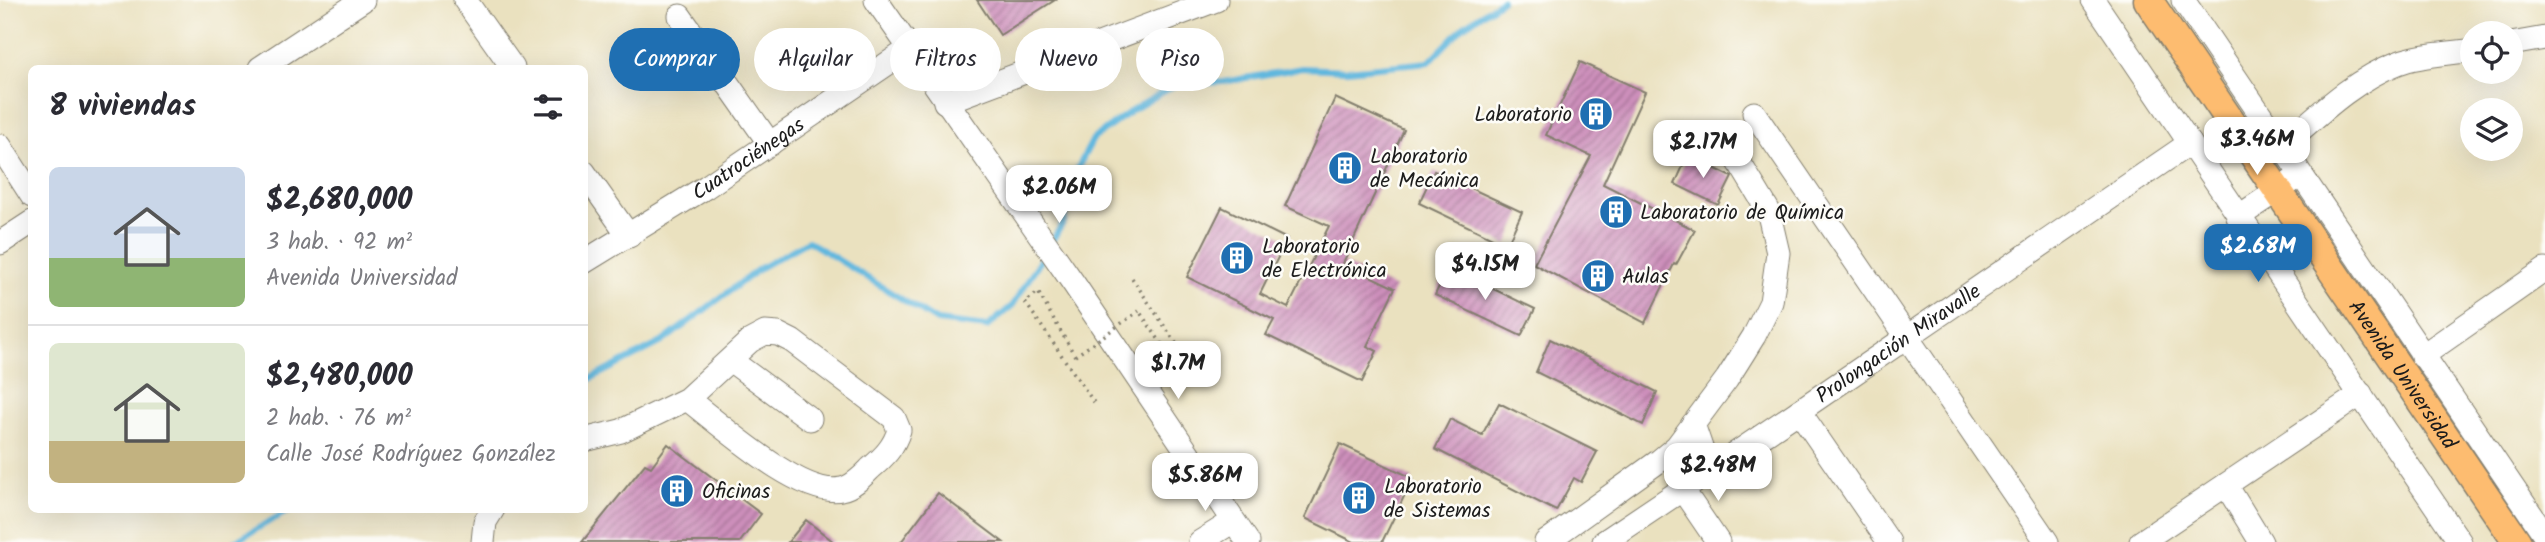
<!DOCTYPE html>
<html lang="es">
<head>
<meta charset="utf-8">
<style>
	:root { --surface:#fff; --page:#f2f2f3; --text:#2b2b33; --muted:#7c7c81; --line:#e1e1e2; --accent:#1f6fb2 }
	body { margin:0; font-family:Kalam,sans-serif; background:var(--page); color:var(--text); height:100vh; display:flex; flex-direction:column; font-size:26px; white-space:nowrap }
	* { box-sizing:border-box; margin:0 }
	p { font-size:23px; color:var(--muted) }
	.icon { flex:none; width:38px; height:38px; fill:none; stroke:currentColor; stroke-width:2; stroke-linecap:round; stroke-linejoin:round }
	.map { position:relative; flex:1; overflow:hidden }
	.drawer { position:absolute; left:28px; top:65px; width:560px; height:448px; display:flex; flex-direction:column; background:var(--surface); border-radius:10px; box-shadow:0 7px 28px #0002 }
	.drawer>* { flex:none }
	.hud { position:absolute; left:609px; top:28px; width:665px; height:63px; display:flex; gap:14px }
	.buttons { position:absolute; left:2460px; top:21px; display:grid; gap:14px }
	.buttons a { display:grid; place-items:center; width:63px; height:63px; border-radius:50%; background:var(--surface); box-shadow:0 7px 28px #0002; font-size:35px }
	.price { position:absolute; translate:-50% -60px; padding:0 16px; border-radius:14px; background:#fff; color:#222; font-size:23px; line-height:46px; filter:drop-shadow(0 2px 4px #0008) }
	.price::after { content:''; position:absolute; left:50%; top:42px; width:21px; height:16px; margin-left:-10px; background:inherit; clip-path:polygon(0 0,100% 0,50% 100%) }
	.price.selected { background:var(--accent); color:#fff }
	ul { padding:0; list-style:none }
	li { display:flex; align-items:center; gap:21px; height:175px; padding:0 21px }
	li+li { border-top:2px solid var(--line) }
	li span { display:grid; place-items:center; flex:none; width:196px; height:140px; border-radius:10px; color:#555 }
	li>.icon { margin-inline-start:auto }
	span .icon { width:84px; height:84px; fill:#fffc; stroke-width:1 }
	li b { font-size:30px }
	h2 { display:flex; justify-content:space-between; align-items:center; height:84px; padding:0 21px; font-size:30px }
	.chip { padding:0 24px; border-radius:32px; background:var(--surface); box-shadow:0 7px 28px #0002; font-size:24px; line-height:63px }
	.chip.selected { background:var(--accent); color:#fff }
	.map>svg:first-child { display:block }
	.lines { fill:none; stroke-linecap:round; stroke-linejoin:round }
	.stream { stroke:#61b7de; stroke-width:6 }
	.building { fill:url(#building-hatch) }
	.minor-casing { stroke:#837e6e; stroke-width:25 }
	.major-casing { stroke:#837e6e; stroke-width:31 }
	.path { stroke:#837e6e; stroke-width:3.5; stroke-dasharray:2 5; stroke-linecap:butt }
	.minor { stroke:#fff; stroke-width:23 }
	.major { stroke:#fdbc6f; stroke-width:28 }
	.path-bridge { stroke:#837e6e; stroke-width:3.5; stroke-dasharray:2 5; stroke-linecap:butt }
	.labels { text-anchor:middle; stroke-width:5; stroke-linejoin:round; paint-order:stroke }
	.poi-label { font-size:21px; fill:#1c1c1c; stroke:#fdfcf7; text-anchor:start }
	.street-label { font-size:21px; fill:#1c1c1c; stroke:#fdfcf7 }
</style>
</head>
<body>
<div class="map">
<svg width="2545" height="542" viewBox="0 0 2545 542">
	<defs>
		<pattern id="building-hatch" width="6" height="6" patternUnits="userSpaceOnUse" patternTransform="scale(1.75)"><rect width="6" height="6" fill="#cd8fbb"/><path d="M-1 1l2-2M0 6l6-6M5 7l2-2" fill="none" stroke="#a67497"/></pattern>
	</defs>
	<rect width="100%" height="100%" fill="#fdfcf7"/>
	<filter id="ink" filterUnits="userSpaceOnUse"><feTurbulence type="fractalNoise" baseFrequency=".0143" numOctaves="2"/><feDisplacementMap in="SourceGraphic" scale="14" xChannelSelector="R" yChannelSelector="G"/><feConvolveMatrix kernelMatrix="1 2 1 2 8 2 1 2 1" color-interpolation-filters="sRGB"/></filter>
	<filter id="wash" filterUnits="userSpaceOnUse"><feTurbulence type="fractalNoise" baseFrequency=".00686" numOctaves="4" result="noise"/><feDisplacementMap in="SourceGraphic" scale="28" xChannelSelector="R" yChannelSelector="G"/><feGaussianBlur stdDeviation="1.57" result="paint"/><feColorMatrix in="noise" values="0 0 0 0 0 0 0 0 0 0 0 0 0 0 0 0 0 1.4 0 .05"/><feComposite in="paint" operator="in"/></filter>
	<g filter="url(#wash)">
		<rect width="100%" height="100%" fill="#eae1bf"/>
		<g class="lines">
			<path class="stream" d="M1052 241 1064 221 1072 179 1093 139 1131 111 1175 85 1223 82 1302 68 1347 70 1429 62 1463 27 1502 0
				M584 382 662 342 760 268 808 241 937 321 987 327 1013 305 1046 251
				M234 542 291 509"/>
		</g>
		<g id="blocks">
			<path class="building" d="M977 0H1055L1000 35Z
				M1580 62 1645 92 1603 184 1695 230 1676 265 1674 264 1645 323 1534 264 1591 156 1546 135Z
				M1335 98 1404 130 1343 263 1395 288 1367 346 1377 351 1362 382 1266 335 1274 320 1187 277 1222 207 1287 239 1260 294 1288 308 1329 226 1285 206Z
				M1688 155 1732 177 1718 205 1675 184Z
				M1434 171 1522 212 1507 245 1419 203Z
				M1448 267 1535 309 1521 336 1435 295Z
				M1550 339 1657 392 1643 425 1536 372Z
				M1499 403 1597 452 1581 482 1574 478 1556 511 1435 449 1450 419 1482 435Z
				M668 444 761 514 740 542H582L645 464 651 467Z
				M1340 444 1413 478 1382 542H1354L1305 518Z
				M938 493 1003 542H901Z
				M806 520 834 542H788Z"/>
		</g>
	</g>
	<g filter="url(#ink)">
		<use href="#blocks" fill-opacity="0" stroke="#837e6e" stroke-width="2"/>
		<g class="lines">
			<g class="minor-casing">
				<g id="minor">
					<path d="M465 0 513 68"/>
					<path d="M876 0 1074 284 1248 542"/>
					<path d="M2093 0 2460 542"/>
					<path d="M2183 0 2545 535"/>
					<path d="M680 16 770 144"/>
					<path d="M2511 44 2545 38"/>
					<path d="M260 68 363 0"/>
					<path d="M945 102 1216 0"/>
					<path d="M1754 113 2047 542"/>
					<path d="M0 146 32 196"/>
					<path d="M2281 147C2317 116 2353 80 2398 63 2421 54 2449 54 2473 50"/>
					<path d="M584 172 629 236"/>
					<path d="M2238 217 2292 181"/>
					<path d="M0 243 32 222"/>
					<path id="s1" d="M584 262 706 187 909 49"/>
					<path d="M2422 356 2545 270"/>
					<path d="M730 360 810 419"/>
					<path d="M1799 411 1889 542"/>
					<path d="M1693 424 1709 471"/>
					<path d="M584 440 621 431 687 399 750 341 765 333 778 334 792 341 894 418 899 430C894 447 884 457 871 468 863 476 853 487 841 489 801 498 719 423 687 399"/>
					<path d="M2226 485 2261 542"/>
					<path d="M1682 489 1718 542"/>
					<path d="M483 542 485 522 493 509"/>
					<path d="M1200 542 1232 522"/>
					<path d="M1546 542 1659 461 1677 446 1727 379 1754 336 1771 302 1778 253 1768 210 1736 157"/>
					<path id="s2" d="M1604 542 1799 411 2190 143"/>
					<path d="M2141 542 2361 394"/>
				</g>
			</g>
			<g class="major-casing">
				<g id="major">
					<path id="s3" d="M2148 0 2517 542"/>
				</g>
			</g>
			<path class="path" d="M1132 278 1192 367 1182 373 1139 311
				M1075 356 1038 292 1025 302 1095 404"/>
			<use href="#minor" class="minor"/>
			<use href="#major" class="major"/>
			<path class="path-bridge" d="M1075 356 1139 311"/>
		</g>
	</g>
	<defs>
		<g id="building-disc" transform="scale(1.75)"><circle r="9.5" fill="#1f6fb2" stroke="#fdfcf7"/><path d="M-4-6H4V6H1V3H-1V6H-4ZM-2.5-4.3h1.7v1.8h-1.7ZM.8-4.3h1.7v1.8H.8ZM-2.5-1h1.7V.8h-1.7ZM.8-1h1.7V.8H.8Z" fill="#fff"/></g>
	</defs>
	<g fill-rule="evenodd">
		<use href="#building-disc" x="1596" y="114"/>
		<use href="#building-disc" x="1345" y="168"/>
		<use href="#building-disc" x="1616" y="212"/>
		<use href="#building-disc" x="1237" y="258"/>
		<use href="#building-disc" x="1598" y="276"/>
		<use href="#building-disc" x="677" y="491"/>
		<use href="#building-disc" x="1359" y="498"/>
	</g>
	<g class="labels">
		<g class="poi-label">
			<text x="1572" y="121" text-anchor="end">Laboratorio</text>
			<text x="1370" y="163">Laboratorio<tspan x="1370" dy="24">de Mecánica</tspan></text>
			<text x="1640" y="219">Laboratorio de Química</text>
			<text x="1262" y="253">Laboratorio<tspan x="1262" dy="24">de Electrónica</tspan></text>
			<text x="1622" y="283">Aulas</text>
			<text x="1384" y="493">Laboratorio<tspan x="1384" dy="24">de Sistemas</tspan></text>
			<text x="702" y="498">Oficinas</text>
		</g>
		<g class="street-label">
			<text dy="7" stroke="none"><textPath href="#s1" startOffset="194">Cuatrociénegas</textPath></text>
			<text dy="7" stroke="none"><textPath href="#s2" startOffset="355">Prolongación Miravalle</textPath></text>
			<text dy="7" stroke="none"><textPath href="#s3" startOffset="453">Avenida Universidad</textPath></text>
		</g>
	</g>
</svg>
<div class="buttons">
<a><svg class="icon" aria-label="locate" viewBox="0 0 24 24"><circle cx="12" cy="12" r="6"/><path d="M12 2v4M12 18v4M2 12h4M18 12h4"/></svg></a>
<a><svg class="icon" aria-label="layers" viewBox="0 0 24 24"><path d="M12 4l9 5-9 5-9-5zM3 14l9 5 9-5"/></svg></a>
</div>
<b class="price" style="left:2257px;top:177px">$3.46M</b>
<b class="price" style="left:1703px;top:180px">$2.17M</b>
<b class="price" style="left:1059px;top:225px">$2.06M</b>
<b class="price selected" style="left:2258px;top:284px">$2.68M</b>
<b class="price" style="left:1485px;top:302px">$4.15M</b>
<b class="price" style="left:1178px;top:401px">$1.7M</b>
<b class="price" style="left:1718px;top:503px">$2.48M</b>
<b class="price" style="left:1205px;top:513px">$5.86M</b>
<div class="hud">
<a class="chip selected">Comprar</a>
<a class="chip">Alquilar</a>
<a class="chip">Filtros</a>
<a class="chip">Nuevo</a>
<a class="chip">Piso</a>
</div>
<section class="drawer">
<h2>8 viviendas<svg class="icon" aria-label="filters" viewBox="0 0 24 24"><path d="M4 7h16M4 17h16"/><circle cx="9" cy="7" r="2"/><circle cx="15" cy="17" r="2"/></svg></h2>
<ul>
<li><span style="background:linear-gradient(#c9d6e8 65%,#8fb573 0)"><svg class="icon" aria-label="home" viewBox="0 0 24 24"><path d="M3 11l9-7 9 7M6 9v11h12V9"/></svg></span><div><b>$2,680,000</b><p>3 hab. · 92 m²</p><p>Avenida Universidad</p></div></li>
<li><span style="background:linear-gradient(#dfe7d0 70%,#c2b280 0)"><svg class="icon" aria-label="home" viewBox="0 0 24 24"><path d="M3 11l9-7 9 7M6 9v11h12V9"/></svg></span><div><b>$2,480,000</b><p>2 hab. · 76 m²</p><p>Calle José Rodríguez González</p></div></li>
</ul>
</section>
</div>
</body>
</html>
